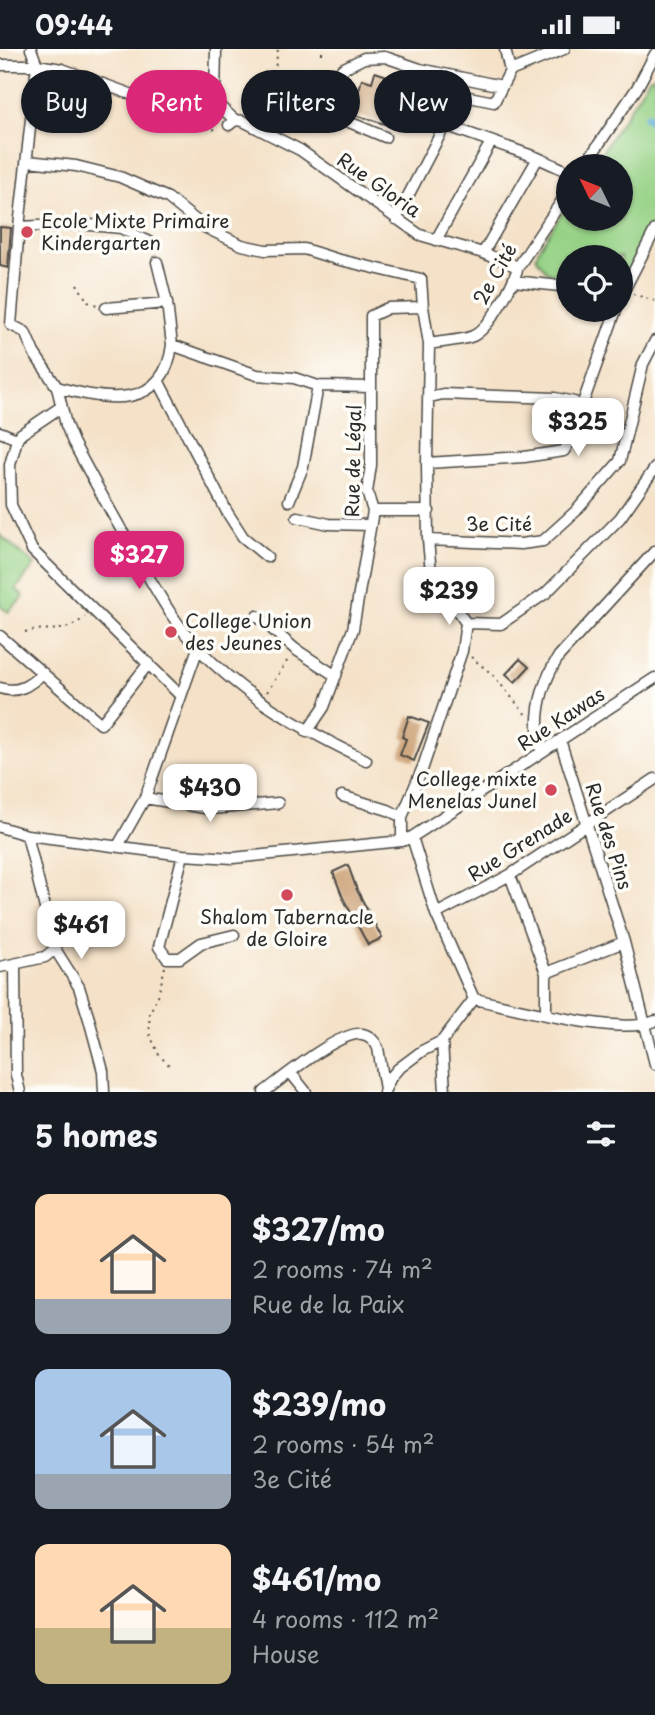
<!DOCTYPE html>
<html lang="en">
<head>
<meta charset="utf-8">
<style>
	:root { --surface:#171b24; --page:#242831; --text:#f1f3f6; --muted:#9ea1a6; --accent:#db2777 }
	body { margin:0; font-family:"Playpen Sans",sans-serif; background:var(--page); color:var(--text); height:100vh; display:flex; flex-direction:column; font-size:26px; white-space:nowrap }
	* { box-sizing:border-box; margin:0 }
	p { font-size:23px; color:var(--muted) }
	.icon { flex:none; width:38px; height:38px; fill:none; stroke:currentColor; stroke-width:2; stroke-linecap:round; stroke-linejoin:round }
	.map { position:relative; height:1043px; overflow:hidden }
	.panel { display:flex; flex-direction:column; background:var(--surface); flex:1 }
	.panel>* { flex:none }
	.guide { position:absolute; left:21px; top:21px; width:614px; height:63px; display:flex; gap:14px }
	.needle { width:46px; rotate:313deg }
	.tools { position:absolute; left:556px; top:105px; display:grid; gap:14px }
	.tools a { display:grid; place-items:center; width:77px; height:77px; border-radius:50%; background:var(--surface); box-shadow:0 2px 5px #0004; font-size:35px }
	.price { position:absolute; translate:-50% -60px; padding:0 16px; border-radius:14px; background:#fff; color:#222; font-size:23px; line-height:46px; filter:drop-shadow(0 2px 4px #0008) }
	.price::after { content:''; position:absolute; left:50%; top:42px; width:21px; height:16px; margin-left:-10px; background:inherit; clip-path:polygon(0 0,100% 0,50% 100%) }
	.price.active { background:var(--accent); color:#fff }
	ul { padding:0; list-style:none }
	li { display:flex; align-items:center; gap:21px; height:175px; padding:0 35px }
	li span { display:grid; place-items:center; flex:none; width:196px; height:140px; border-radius:14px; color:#555 }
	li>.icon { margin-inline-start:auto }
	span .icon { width:84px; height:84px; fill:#fffc; stroke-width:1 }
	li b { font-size:30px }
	h2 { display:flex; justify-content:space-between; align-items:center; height:84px; padding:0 35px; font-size:30px }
	.tag { padding:0 24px; border-radius:32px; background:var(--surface); box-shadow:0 2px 5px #0004; font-size:24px; line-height:63px }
	.tag.active { background:var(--accent); color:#fff }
	.status { display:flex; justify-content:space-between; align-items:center; height:49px; padding:0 35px; background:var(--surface); direction:ltr }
	.status svg { height:19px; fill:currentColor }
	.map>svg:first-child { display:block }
	.green { fill:#95d185; stroke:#607e58; stroke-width:2 }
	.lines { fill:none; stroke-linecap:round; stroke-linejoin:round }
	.canal { stroke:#62acda; stroke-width:10 }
	.building { fill:#cba074 }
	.minor-casing { stroke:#494642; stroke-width:13 }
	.path { stroke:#494642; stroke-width:2; stroke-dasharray:2 5; stroke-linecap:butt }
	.minor { stroke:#fff; stroke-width:10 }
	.poi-dot { fill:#d1495b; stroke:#fdfcf7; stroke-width:2.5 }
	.labels { text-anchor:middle; stroke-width:7; stroke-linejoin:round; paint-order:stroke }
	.street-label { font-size:19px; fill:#2b2b2b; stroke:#fdfcf7 }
	.poi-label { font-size:19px; fill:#2b2b2b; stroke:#fdfcf7; text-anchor:start }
</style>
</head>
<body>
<div class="status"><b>09:44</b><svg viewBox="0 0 49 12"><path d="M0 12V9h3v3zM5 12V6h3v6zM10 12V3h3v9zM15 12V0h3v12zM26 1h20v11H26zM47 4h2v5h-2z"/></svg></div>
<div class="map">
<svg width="655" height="1043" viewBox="0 0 655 1043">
	<rect width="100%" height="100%" fill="#fdfcf7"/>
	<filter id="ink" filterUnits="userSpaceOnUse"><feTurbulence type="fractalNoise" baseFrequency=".0143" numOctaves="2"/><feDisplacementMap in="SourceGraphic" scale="14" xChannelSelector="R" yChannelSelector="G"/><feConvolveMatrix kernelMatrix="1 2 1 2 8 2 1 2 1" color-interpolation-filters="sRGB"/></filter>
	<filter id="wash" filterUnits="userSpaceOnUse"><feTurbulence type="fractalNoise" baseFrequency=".00686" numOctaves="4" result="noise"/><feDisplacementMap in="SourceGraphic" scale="28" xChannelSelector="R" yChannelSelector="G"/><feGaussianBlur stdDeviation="1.57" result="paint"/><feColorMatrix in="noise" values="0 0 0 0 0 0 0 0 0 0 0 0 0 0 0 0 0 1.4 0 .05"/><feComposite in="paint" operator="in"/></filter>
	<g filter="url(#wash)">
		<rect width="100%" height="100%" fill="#f4e1c7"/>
		<path class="green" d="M655 27V173L621 236V208H569V231L546 222 536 208 539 199 569 154V170H621V117H593L650 28Z
			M0 486 35 516 16 540 24 548 8 563 0 557Z"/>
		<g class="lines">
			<path class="canal" d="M648 68 655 74"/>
		</g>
		<g id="blocks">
			<path class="building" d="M375 23 387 27 385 35 398 38 388 76 355 66 353 63 362 30 372 33Z
				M0 178 11 179 8 219 0 217Z
				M520 610 529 618 515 633 506 625Z
				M409 667 429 674 414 712 400 706 406 690 402 688Z
				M348 816 357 841 382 889 368 896 343 849 333 823Z"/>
		</g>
	</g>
	<g filter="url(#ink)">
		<use href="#blocks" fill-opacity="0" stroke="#494642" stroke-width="2"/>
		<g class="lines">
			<g class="minor-casing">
				<path id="minor" d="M216 0 215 48 217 55 235 71
					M505 0 510 22 564 0
					M0 16H37L62 20 155 54 177 74
					M229 76 235 71 243 72 300 101 420 186 483 204 518 218
					M445 76 538 109 569 123
					M385 88 349 73 341 53 342 20 364 9 385 8 420 20 502 37
					M27 112 76 117 120 128 168 149 204 178 242 196 265 201 304 200 336 210 421 230 423 258 429 295 427 414 428 491 431 524 466 574 501 575 546 544 620 469 655 419
					M584 117 637 39 655 5
					M396 170 458 51 464 47 494 53 510 22
					M19 178 80 175 121 179 155 196
					M436 191 491 93
					M483 204 538 109
					M157 213 167 254 172 296
					M514 232 569 238
					M621 247 655 181
					M106 259 167 254
					M11 276 25 283 34 304 57 338C105 352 164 362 172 296L257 326 294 329 318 337 371 338
					M11 276 19 178 37 16 31 0
					M429 295C443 292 461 292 473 287 490 279 513 236 518 218L569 141
					M159 333 227 463 243 488 267 508
					M57 338 66 376 73 393C95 434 117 474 141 515 158 544 174 574 198 599 245 649 306 682 366 711
					M430 348 443 345 555 349 574 353 582 358
					M61 358 21 385 17 390 10 416 11 456 32 501 181 647
					M0 383 17 390
					M427 414 524 408 564 402 577 380 584 351 616 261
					M289 452 303 418 318 337
					M373 462H429
					M297 468 329 475 370 476
					M428 491 521 495 543 492 576 462 620 412 643 315 655 292
					M257 567 295 600 336 627
					M0 587 101 675 149 614
					M0 639C18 645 30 636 43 624
					M307 683 324 658 353 580 373 462 367 443 371 416V267L388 259 423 258
					M560 691 624 893 655 1015
					M541 703C533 668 540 637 559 607L655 502
					M342 747 388 761 402 768
					M145 749 211 760 278 754
					M0 778 27 786 183 806 233 809 402 792 412 788 655 629
					M27 786 55 900 79 938 89 970 103 1022 104 1043
					M402 792V768L423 718 462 602 466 574
					M118 797 145 749 198 599
					M183 806 159 898 167 909H180L201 894 234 886
					M510 826 546 924V965
					M436 865 510 826 655 730
					M15 916 16 1026 20 1043
					M0 918 45 908 55 900
					M546 924 624 893
					M474 950C513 958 622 988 655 972
					M442 992 445 1043
					M290 1023 306 1043
					M264 1043C283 1029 339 982 362 985 369 986 375 992 378 999L385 1040
					M384 1043 391 1028 398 1020 422 1002 442 992 474 950 436 865 412 788"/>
			</g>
			<path class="path" d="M322 5V0
				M262 71 275 20 278 0
				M187 73H196L212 81 218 79
				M77 235 88 253 97 256
				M633 245 655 252
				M590 367 592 370 618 372
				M25 583C50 576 61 588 85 568
				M471 608 493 626 527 667
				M267 643 289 609
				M165 918 158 947 149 965 150 986 159 1006 172 1019"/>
			<use href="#minor" class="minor"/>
		</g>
	</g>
	<g class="poi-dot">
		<circle cx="27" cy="183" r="7"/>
		<circle cx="171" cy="583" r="7"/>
		<circle cx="551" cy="741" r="7"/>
		<circle cx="287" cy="846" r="7"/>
	</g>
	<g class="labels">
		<g class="street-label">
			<text transform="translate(379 136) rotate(35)" y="7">Rue Gloria</text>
			<text transform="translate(495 225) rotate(-60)" y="7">2e Cité</text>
			<text transform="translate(353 412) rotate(-89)" y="7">Rue de Légal</text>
			<text x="499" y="482">3e Cité</text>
			<text transform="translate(561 670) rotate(-33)" y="7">Rue Kawas</text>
			<text transform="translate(609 787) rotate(72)" y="7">Rue des Pins</text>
			<text transform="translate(520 796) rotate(-32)" y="7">Rue Grenade</text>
		</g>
		<g class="poi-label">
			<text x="41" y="179">Ecole Mixte Primaire<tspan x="41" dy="22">Kindergarten</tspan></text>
			<text x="185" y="579">College Union<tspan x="185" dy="22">des Jeunes</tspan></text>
			<text x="537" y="737" text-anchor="end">College mixte<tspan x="537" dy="22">Menelas Junel</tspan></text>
			<text x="287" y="875" text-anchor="middle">Shalom Tabernacle<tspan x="287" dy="22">de Gloire</tspan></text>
		</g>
	</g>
</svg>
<div class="tools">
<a><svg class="needle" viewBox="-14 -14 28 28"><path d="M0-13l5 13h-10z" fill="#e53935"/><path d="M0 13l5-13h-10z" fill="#9ea1a6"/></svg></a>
<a><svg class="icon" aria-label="locate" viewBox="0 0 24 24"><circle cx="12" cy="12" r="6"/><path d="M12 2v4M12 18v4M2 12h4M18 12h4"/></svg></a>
</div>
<b class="price" style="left:578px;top:409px">$325</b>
<b class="price active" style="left:139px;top:542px">$327</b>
<b class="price" style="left:449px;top:578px">$239</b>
<b class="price" style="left:210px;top:775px">$430</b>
<b class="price" style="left:81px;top:912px">$461</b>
<div class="guide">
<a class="tag">Buy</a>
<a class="tag active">Rent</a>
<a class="tag">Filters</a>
<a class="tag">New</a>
</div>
</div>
<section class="panel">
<h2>5 homes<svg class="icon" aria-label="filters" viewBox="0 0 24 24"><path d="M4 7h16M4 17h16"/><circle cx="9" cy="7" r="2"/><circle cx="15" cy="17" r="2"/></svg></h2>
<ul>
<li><span style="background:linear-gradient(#ffd9b3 75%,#9aa5b1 0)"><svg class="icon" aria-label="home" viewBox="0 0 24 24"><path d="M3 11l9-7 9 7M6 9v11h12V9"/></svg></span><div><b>$327/mo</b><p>2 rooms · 74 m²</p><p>Rue de la Paix</p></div></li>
<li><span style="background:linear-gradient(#a9c7e8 75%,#9aa5b1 0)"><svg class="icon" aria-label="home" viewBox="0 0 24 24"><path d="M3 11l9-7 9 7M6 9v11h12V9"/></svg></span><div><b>$239/mo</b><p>2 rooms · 54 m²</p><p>3e Cité</p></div></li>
<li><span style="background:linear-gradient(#ffd9b3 60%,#c2b280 0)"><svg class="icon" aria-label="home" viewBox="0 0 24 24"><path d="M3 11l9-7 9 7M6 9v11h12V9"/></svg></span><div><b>$461/mo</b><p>4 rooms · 112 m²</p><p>House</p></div></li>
</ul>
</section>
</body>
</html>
